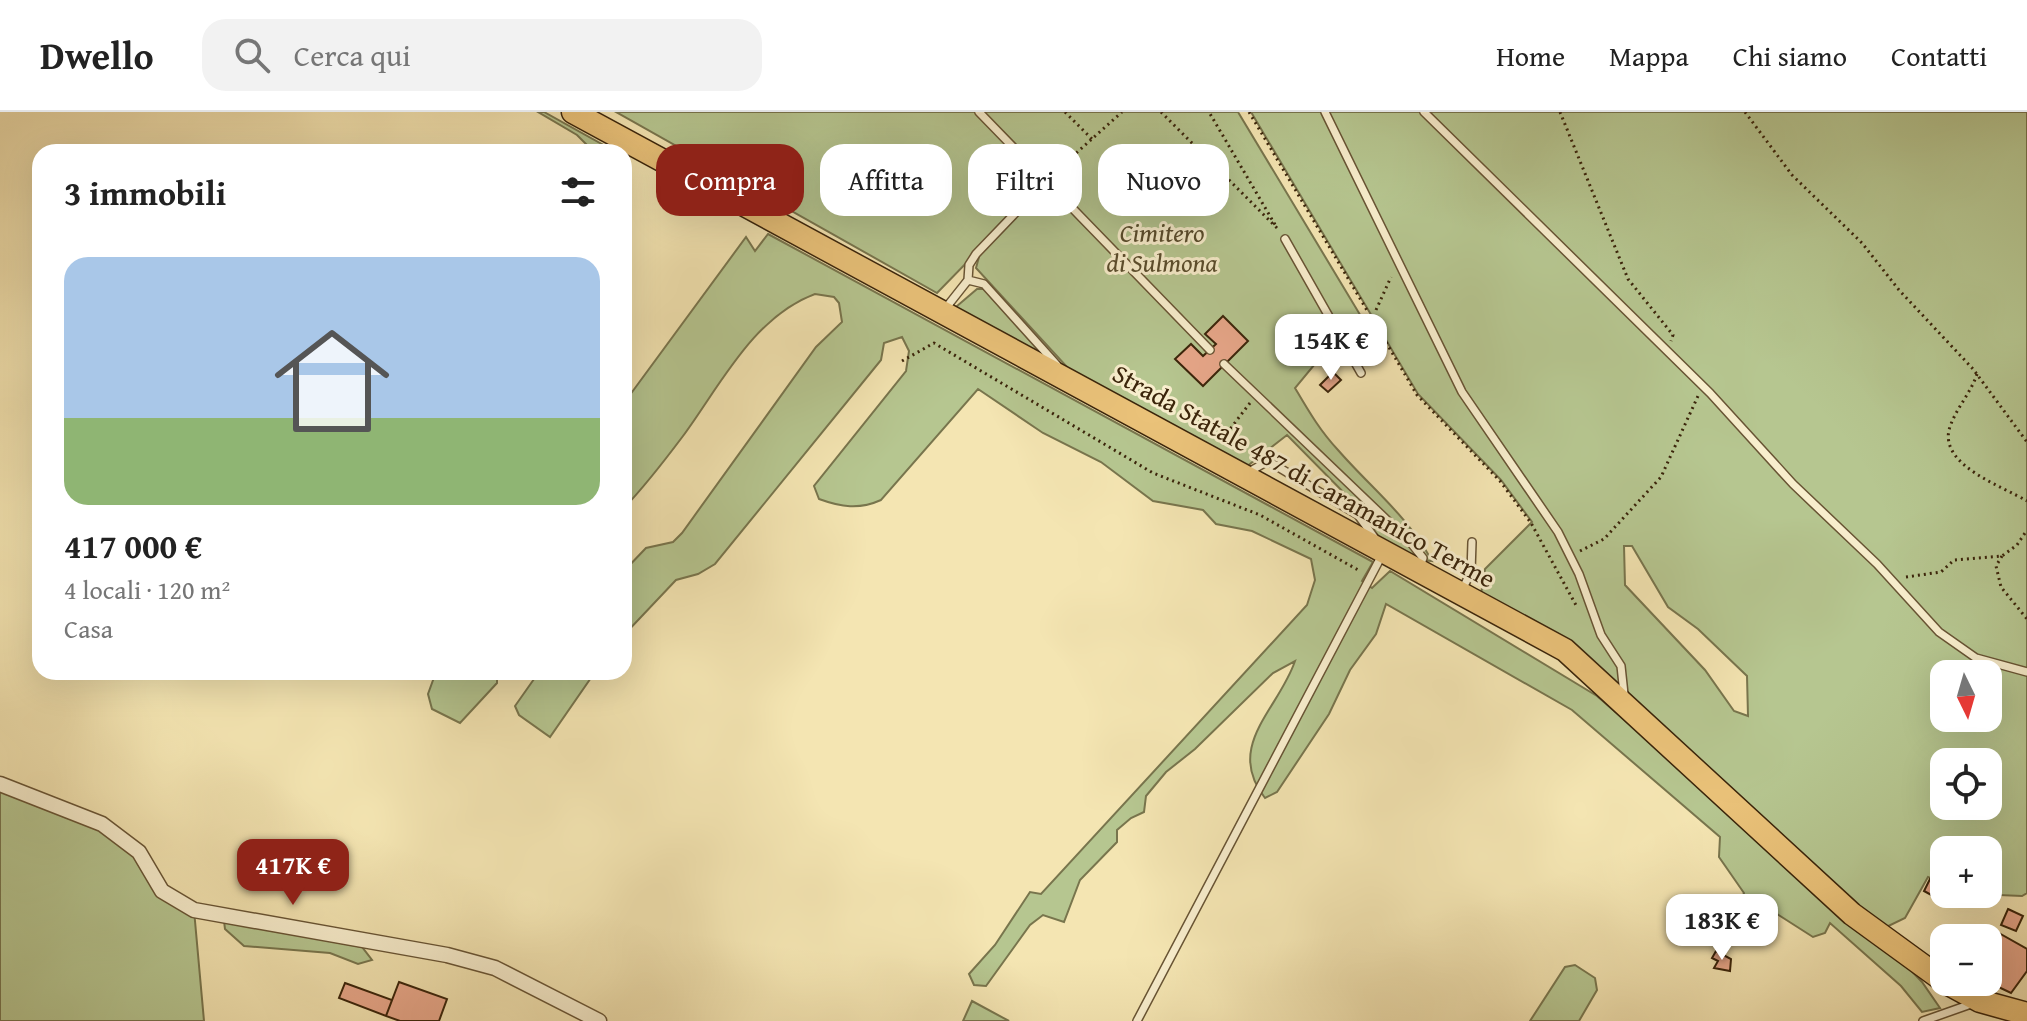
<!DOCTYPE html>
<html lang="it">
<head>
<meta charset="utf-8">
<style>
	:root { --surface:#fff; --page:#f2f2f2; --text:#222; --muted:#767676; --line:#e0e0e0; --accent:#8f2418 }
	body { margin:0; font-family:"Gentium Book Plus",serif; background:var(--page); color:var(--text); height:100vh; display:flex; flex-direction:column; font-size:30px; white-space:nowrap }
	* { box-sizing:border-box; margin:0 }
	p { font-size:26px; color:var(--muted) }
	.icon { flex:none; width:44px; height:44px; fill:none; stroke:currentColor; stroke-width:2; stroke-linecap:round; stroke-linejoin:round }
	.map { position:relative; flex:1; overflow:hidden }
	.details { position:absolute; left:32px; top:32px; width:600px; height:536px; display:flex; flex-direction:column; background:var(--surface); border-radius:24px; box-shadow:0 8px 32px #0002 }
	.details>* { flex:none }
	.guide { position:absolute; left:656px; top:32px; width:760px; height:72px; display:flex; gap:16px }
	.needle { width:52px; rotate:175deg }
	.fabs { position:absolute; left:1930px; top:548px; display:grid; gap:16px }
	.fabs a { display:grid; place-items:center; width:72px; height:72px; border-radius:16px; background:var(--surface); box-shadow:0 8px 32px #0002; font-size:40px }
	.price { position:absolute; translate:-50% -68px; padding:0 18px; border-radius:16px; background:#fff; color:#222; font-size:26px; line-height:52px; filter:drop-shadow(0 2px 4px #0008) }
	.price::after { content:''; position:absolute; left:50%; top:48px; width:24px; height:18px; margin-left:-12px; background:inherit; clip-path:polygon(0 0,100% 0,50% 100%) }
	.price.on { background:var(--accent); color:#fff }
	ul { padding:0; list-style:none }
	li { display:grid; align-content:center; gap:16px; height:424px; padding:0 32px }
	li span { display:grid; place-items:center; height:248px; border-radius:24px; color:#555 }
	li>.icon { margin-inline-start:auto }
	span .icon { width:144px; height:144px; fill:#fffc; stroke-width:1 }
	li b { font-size:34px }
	h2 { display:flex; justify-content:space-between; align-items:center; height:96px; padding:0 32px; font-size:34px }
	.tag { padding:0 28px; border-radius:24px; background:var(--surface); box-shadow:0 8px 32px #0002; font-size:28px; line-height:72px }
	.tag.on { background:var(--accent); color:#fff }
	header { display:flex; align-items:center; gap:48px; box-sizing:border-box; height:112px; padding:0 40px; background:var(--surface); border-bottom:2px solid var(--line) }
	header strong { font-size:38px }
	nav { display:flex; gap:44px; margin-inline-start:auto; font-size:28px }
	.search { width:560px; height:72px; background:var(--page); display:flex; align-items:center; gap:20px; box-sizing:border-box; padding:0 28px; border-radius:24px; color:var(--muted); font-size:30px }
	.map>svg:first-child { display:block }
	.green { fill:#b6c690; stroke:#78754d; stroke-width:2; fill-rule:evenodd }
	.building { fill:#e8a78a; stroke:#3a240a; stroke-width:2 }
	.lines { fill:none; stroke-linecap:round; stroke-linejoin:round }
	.lane-casing { stroke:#685434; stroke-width:10 }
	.street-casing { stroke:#685434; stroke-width:17 }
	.primary-casing { stroke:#3a240a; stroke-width:25 }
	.path { stroke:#3a240a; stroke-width:3; stroke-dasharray:2 4; stroke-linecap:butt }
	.lane { stroke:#f8eecd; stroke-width:7 }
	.street { stroke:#f8eecd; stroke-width:14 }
	.primary { stroke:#eac279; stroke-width:22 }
	.labels { text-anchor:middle; stroke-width:6; stroke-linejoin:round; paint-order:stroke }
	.park-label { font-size:26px; font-style:italic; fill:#594c2c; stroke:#f8eecd }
	.street-label { font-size:26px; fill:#3a240a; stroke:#f8eecd }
</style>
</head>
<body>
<header>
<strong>Dwello</strong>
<div class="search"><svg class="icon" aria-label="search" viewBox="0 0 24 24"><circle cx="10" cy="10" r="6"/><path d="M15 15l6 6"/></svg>Cerca qui</div>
<nav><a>Home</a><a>Mappa</a><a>Chi siamo</a><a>Contatti</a></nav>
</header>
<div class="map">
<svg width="2027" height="909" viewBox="0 0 2027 909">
	<rect width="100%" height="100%" fill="#f4e5b2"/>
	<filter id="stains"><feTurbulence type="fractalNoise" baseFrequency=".0025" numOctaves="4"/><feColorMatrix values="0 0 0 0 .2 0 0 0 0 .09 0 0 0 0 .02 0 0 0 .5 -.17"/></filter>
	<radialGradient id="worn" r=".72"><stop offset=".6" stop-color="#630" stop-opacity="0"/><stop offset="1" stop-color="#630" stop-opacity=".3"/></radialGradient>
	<path class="green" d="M538 0H544L616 40H594L577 23Z
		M616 0H1238L1362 206 1324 241 1295 276C1308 298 1320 319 1338 338 1371 376 1408 404 1432 449L1411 447 1384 433 1357 394 1287 323 1246 355 1078 267 976 156 979 145 975 142 937 181Z
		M1251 0H2027V781L2022 784 1975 782H1988V738H1944V771L1928 765 1905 806 1876 820 1626 592 1480 488 1485 457 1532 410 1501 368 1418 282ZM1624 434H1632L1668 495 1698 517 1747 564 1748 604 1734 599 1705 558 1625 473ZM1944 562H1988V606H1944ZM1944 650H1988V694H1944Z
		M768 122 1373 450 1362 469 1372 476 1390 459 1597 584 1904 851 1922 870 1940 896 1922 900 1901 874 1830 811 1825 821 1813 825 1777 802 1769 808 1756 832H1741L1733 823V806L1744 781 1719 745 1720 725 1572 598 1386 492 1376 522 1350 558 1329 602 1277 680 1265 686C1224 634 1279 597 1295 549L1273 561 1195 637 1166 660 1146 684 1144 700 1131 706 1117 718V730L1080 768 1064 810 1043 803 1030 813 986 874 974 873 969 862 995 833 1030 780 1041 782 1307 493 1315 468 1311 447 1252 419 1216 412 1203 398 1153 389 1101 350 1043 321 978 277 881 388C859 398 841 395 819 387L814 374 906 259 909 239 902 225 884 231 881 248 715 452 698 462 676 468 624 523V459L646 436 673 430 682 421 816 235 842 210 839 191 834 185 815 182C753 205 720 274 683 324 665 348 645 374 624 396V291L746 125 755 139Z
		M977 177H984L1050 251 950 200Z
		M436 560H497V571L460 611 432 597 428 582Z
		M539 560H595L550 625 519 603 515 594Z
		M0 673 101 712 138 740 161 779 194 798 204 909H0Z
		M224 809 362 835 372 848 358 852 330 841 244 834 225 817Z
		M1575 853 1595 866 1597 878 1579 909H1530L1565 855Z
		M972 889 1009 909H963Z"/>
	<path class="building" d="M1223 204 1248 229 1203 274 1175 247 1191 232 1203 244 1216 232 1205 222Z
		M1333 260 1341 268 1328 280 1320 273Z
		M1930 767 1944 775V782H1950L1946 791 1924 779Z
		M2008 797 2023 804 2016 819 2001 813Z
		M1990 816 2027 837V859L2011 881 1988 870 1986 826Z
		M1716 839 1731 847 1730 859 1714 856 1718 849 1712 846Z
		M399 870 447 887 439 909H400L386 904Z
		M345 871 392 888 386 904 339 886Z"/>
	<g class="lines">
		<g class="lane-casing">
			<path id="lane" d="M979 0 1210 238
				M1325 0 1462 280 1558 420 1579 462 1601 523 1621 554 1624 582
				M1424 0 1710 281 1793 372 1877 452 1939 520 1976 546 2027 560
				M1285 127 1361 261
				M968 168 969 153 976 142 1046 69
				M945 197 968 168 984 172 1057 253
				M1344 229 1375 210
				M1224 252 1411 431 1423 446 1419 457
				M1247 361 1268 349 1358 403 1374 425
				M1461 480 1471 460 1472 430
				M1137 909 1382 443
				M1923 909 1974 891"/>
		</g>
		<g class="street-casing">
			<path id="street" d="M0 672 102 712 139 740 162 779 194 798 447 843 495 856 599 909"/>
		</g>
		<g class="primary-casing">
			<path id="primary" d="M573 0 1565 538 1852 802 1944 869
				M1945 870 1980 889 2027 902"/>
		</g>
		<path class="path" d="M1065 0 1092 27
			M1161 0 1277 116 1209 0
			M1249 0 1368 200
			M1560 0 1628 167 1673 223 1671 229
			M1745 0 1792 63 1862 131 1899 178 1973 257 2027 330
			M1054 61 1122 0
			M1376 198 1391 165
			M1380 220 1417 283 1500 369 1531 411 1577 495
			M902 249 934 231 1153 361 1260 403 1360 459
			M1977 262C1971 281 1954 299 1949 318 1941 354 2002 374 2027 389
			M1250 291 1227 321 1259 343
			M1580 439 1604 427 1661 365 1698 284
			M2002 444 1996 454 2001 475 2027 507
			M1906 465 1941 460 1954 448 2002 444 2017 433 2027 418"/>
		<use href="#lane" class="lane"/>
		<use href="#street" class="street"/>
		<use href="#primary" class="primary"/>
	</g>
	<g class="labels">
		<g class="park-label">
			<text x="1162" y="130">Cimitero<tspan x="1162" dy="30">di Sulmona</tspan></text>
		</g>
		<g class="street-label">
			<text transform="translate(1304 364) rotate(29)" y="9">Strada Statale 487 di Caramanico Terme</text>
		</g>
	</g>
	<rect width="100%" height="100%" filter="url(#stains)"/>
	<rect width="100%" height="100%" fill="url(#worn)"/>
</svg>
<div class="fabs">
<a><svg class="needle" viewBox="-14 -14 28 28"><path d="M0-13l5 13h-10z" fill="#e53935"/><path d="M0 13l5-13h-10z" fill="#767676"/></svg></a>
<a><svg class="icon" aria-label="locate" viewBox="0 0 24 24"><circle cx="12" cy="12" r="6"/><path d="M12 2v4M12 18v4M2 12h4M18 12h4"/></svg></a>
<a>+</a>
<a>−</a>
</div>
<b class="price" style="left:1331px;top:270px">154K €</b>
<b class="price on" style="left:293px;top:795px">417K €</b>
<b class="price" style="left:1722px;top:850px">183K €</b>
<div class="guide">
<a class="tag on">Compra</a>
<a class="tag">Affitta</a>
<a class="tag">Filtri</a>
<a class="tag">Nuovo</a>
</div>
<section class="details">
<h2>3 immobili<svg class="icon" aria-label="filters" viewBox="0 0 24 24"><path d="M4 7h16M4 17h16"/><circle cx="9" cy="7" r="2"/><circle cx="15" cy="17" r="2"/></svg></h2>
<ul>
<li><span style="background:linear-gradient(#a9c7e8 65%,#8fb573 0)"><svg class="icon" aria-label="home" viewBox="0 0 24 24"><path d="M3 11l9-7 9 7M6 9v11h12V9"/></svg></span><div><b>417 000 €</b><p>4 locali · 120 m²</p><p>Casa</p></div></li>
</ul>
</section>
</div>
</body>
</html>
